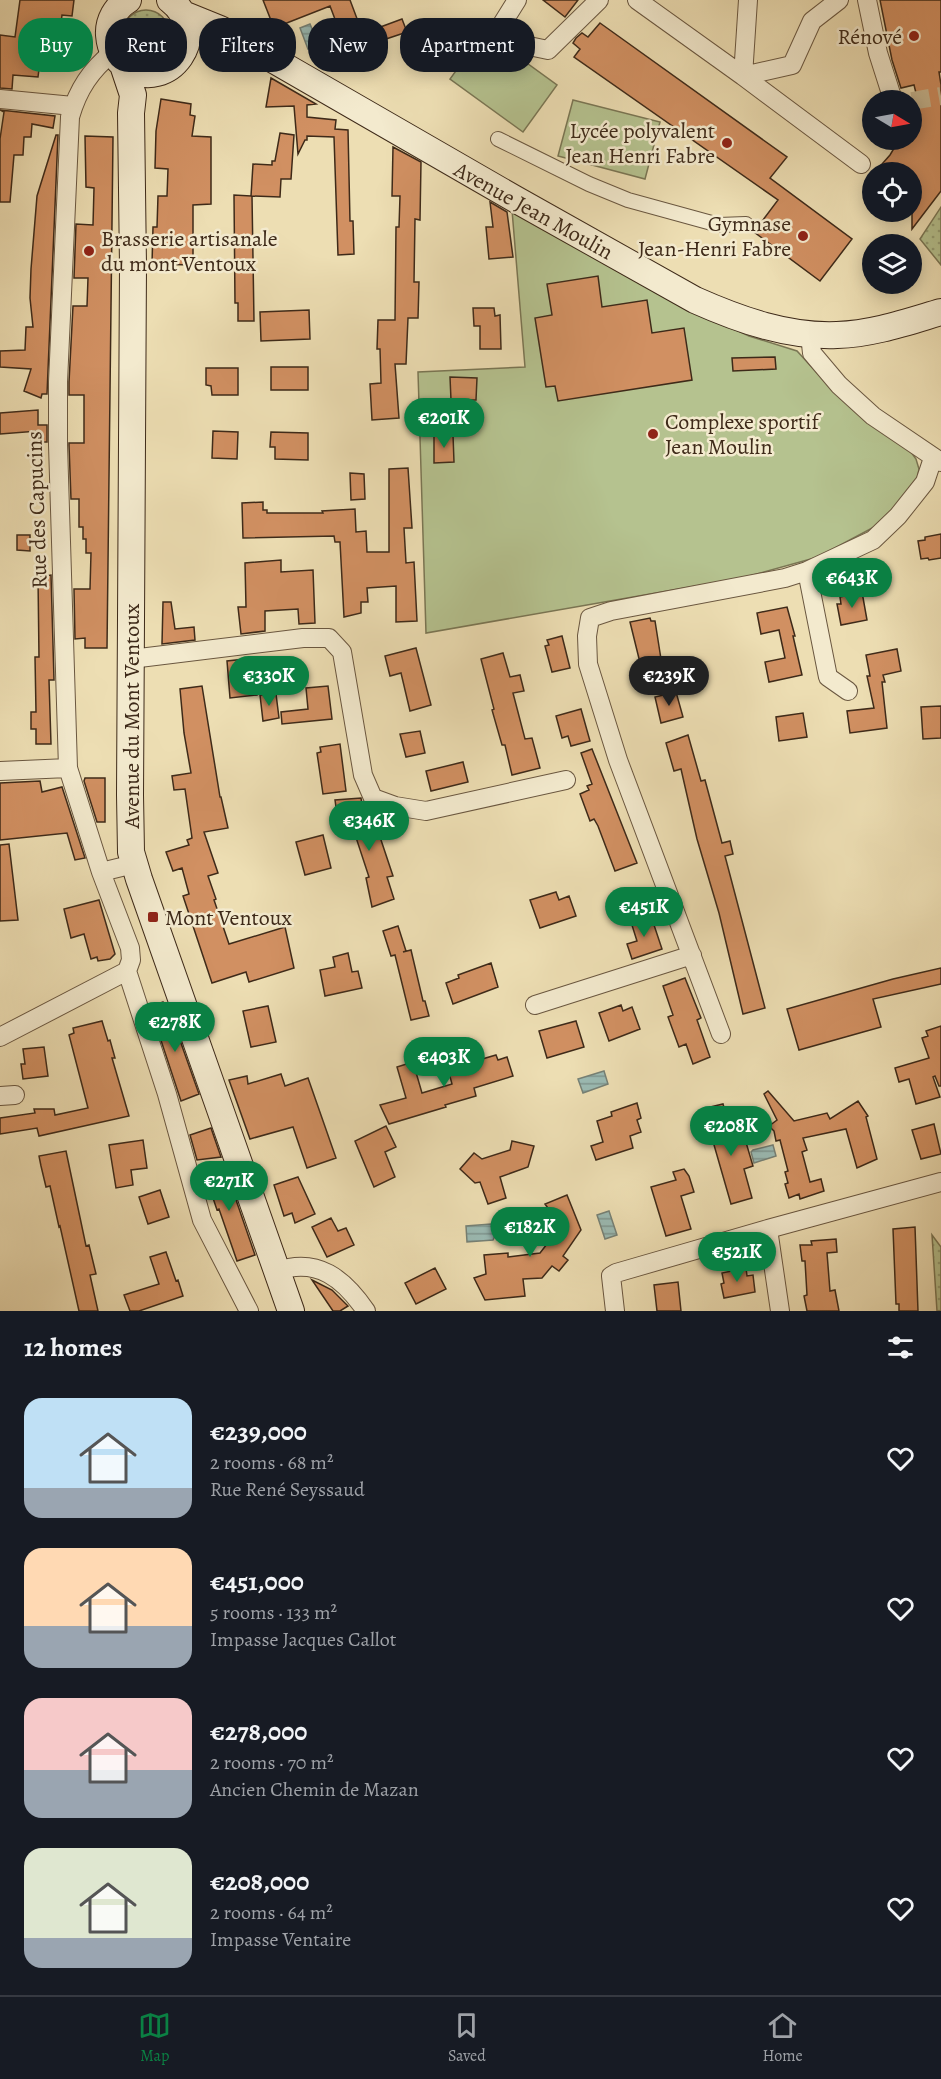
<!DOCTYPE html>
<html lang="en">
<head>
<meta charset="utf-8">
<style>
	:root { --surface:#171b24; --page:#20242c; --text:#f1f3f6; --muted:#9ea1a6; --line:#363941; --accent:#0b8043 }
	body { margin:0; font-family:Alegreya,serif; background:var(--page); color:var(--text); height:100vh; display:flex; flex-direction:column; font-size:22px; white-space:nowrap }
	* { box-sizing:border-box; margin:0 }
	p { font-size:20px; color:var(--muted) }
	.icon { flex:none; width:33px; height:33px; fill:none; stroke:currentColor; stroke-width:2; stroke-linecap:round; stroke-linejoin:round }
	.map { position:relative; height:1311px; overflow:hidden }
	.side { display:flex; flex-direction:column; background:var(--surface); flex:1 }
	.side>* { flex:none }
	.guide { position:absolute; left:18px; top:18px; width:600px; height:54px; display:flex; gap:12px }
	.needle { width:39px; rotate:100deg }
	.buttons { position:absolute; left:862px; top:90px; display:grid; gap:12px }
	.buttons a { display:grid; place-items:center; width:60px; height:60px; border-radius:50%; background:var(--surface); box-shadow:0 3px 15px #0003; font-size:30px }
	.price { position:absolute; translate:-50% -51px; padding:0 14px; border-radius:21px; background:var(--accent); color:#fff; font-size:20px; line-height:39px; filter:drop-shadow(0 2px 3px #0008) }
	.price::after { content:''; position:absolute; left:50%; top:36px; width:18px; height:14px; margin-left:-9px; background:inherit; clip-path:polygon(0 0,100% 0,50% 100%) }
	.price.current { background:#222; color:#fff }
	ul { padding:0; list-style:none }
	li { display:flex; align-items:center; gap:18px; height:150px; padding:0 24px }
	li span { display:grid; place-items:center; flex:none; width:168px; height:120px; border-radius:18px; color:#555 }
	li>.icon { margin-inline-start:auto }
	span .icon { width:72px; height:72px; fill:#fffc; stroke-width:1 }
	li b { font-size:26px }
	h2 { display:flex; justify-content:space-between; align-items:center; height:72px; padding:0 24px; font-size:26px }
	.tag { padding:0 21px; border-radius:24px; background:var(--surface); box-shadow:0 3px 15px #0003; font-size:21px; line-height:54px }
	.tag.current { background:var(--accent); color:#fff }
	.menu { display:flex; justify-content:space-around; align-items:center; height:84px; border-top:2px solid var(--line); background:var(--surface); font-size:16px; color:var(--muted) }
	.menu a { display:grid; justify-items:center; gap:3px }
	.menu .current { color:var(--accent) }
	.map>svg:first-child { display:block }
	.green { fill:url(#green-dots); stroke:#7a7654; stroke-width:1.5 }
	.pitch { fill:#b5c28f; stroke:#7a7654; stroke-width:1.5 }
	.water { fill:url(#water-rules); stroke:#768176; stroke-width:1.5 }
	.building { fill:#d19062; stroke:#3e2a19; stroke-width:1.5 }
	.lines { fill:none; stroke-linecap:round; stroke-linejoin:round }
	.minor-tunnel { stroke:#caba94; stroke-width:18; stroke-dasharray:18 9; stroke-linecap:butt }
	.pedestrian-casing { stroke:#6a5740; stroke-width:16 }
	.minor-casing { stroke:#6a5740; stroke-width:20 }
	.secondary-casing { stroke:#3e2a19; stroke-width:28 }
	.pedestrian { stroke:#f3eace; stroke-width:14 }
	.minor { stroke:#f3eace; stroke-width:18 }
	.secondary { stroke:#f3eace; stroke-width:26 }
	.poi-dot { fill:#8f2418; stroke:#f3eace; stroke-width:2 }
	.labels { text-anchor:middle; stroke-width:5; stroke-linejoin:round; paint-order:stroke }
	.poi-label { font-size:22px; fill:#3e2a19; stroke:#f3eace; text-anchor:end }
	.street-label { font-size:22px; fill:#3e2a19; stroke:#f3eace }
</style>
</head>
<body>
<div class="map">
<svg width="941" height="1311" viewBox="0 0 941 1311">
	<defs>
		<pattern id="green-dots" width="8" height="8" patternUnits="userSpaceOnUse" patternTransform="scale(1.5)"><rect width="8" height="8" fill="#b5c28f"/><path d="M2 2h.1M6 6h.1" fill="none" stroke="#959e74" stroke-width="1.8" stroke-linecap="round"/></pattern>
		<pattern id="water-rules" width="6" height="5" patternUnits="userSpaceOnUse" patternTransform="scale(1.5)"><rect width="6" height="5" fill="#9bbbb4"/><path d="M0 2.5h6" fill="none" stroke="#809892"/></pattern>
	</defs>
	<rect width="100%" height="100%" fill="#eddeb3"/>
	<filter id="stains"><feTurbulence type="fractalNoise" baseFrequency=".00333" numOctaves="4"/><feColorMatrix values="0 0 0 0 .2 0 0 0 0 .09 0 0 0 0 .02 0 0 0 .5 -.17"/></filter>
	<radialGradient id="worn" r=".72"><stop offset=".6" stop-color="#630" stop-opacity="0"/><stop offset="1" stop-color="#630" stop-opacity=".3"/></radialGradient>
	<path class="green" d="M123 33a23 23 0 1 1 46 0a23 23 0 1 1-46 0Z
		M941 207V265L920 239Z
		M932 1235 941 1247V1311H937Z"/>
	<path class="pitch" d="M484 32 557 85 523 132 450 79Z
		M573 100 660 122 645 179 558 156Z
		M512 210 704 315 749 336 797 351 830 387 911 452 916 459 919 469 917 480 893 513 876 526 818 557 742 578 426 633 418 372 525 367Z"/>
	<path class="water" d="M310 24 319 45 308 49 300 28Z
		M604 1071 608 1084 583 1093 578 1079Z
		M773 1145 776 1156 754 1163 751 1152 753 1150Z
		M609 1211 617 1235 605 1239 597 1215Z
		M491 1224 497 1231 493 1240 467 1242 466 1226Z"/>
	<path class="building" d="M20 0H74L72 16 62 15 56 63 40 61 38 77 13 75 12 89 0 88V35L15 37Z
		M263 0H350L365 40 354 44 352 40 344 43 330 6 274 28Z
		M543 0H578L565 17Z
		M880 0H941V72H939L941 85V191L912 229V172H875L890 155 899 140H912V113L919 105 914 85 901 88 892 60Z
		M402 19 407 32 380 41 375 29Z
		M600 23 787 157 770 178 852 239 820 281 754 232 778 200 574 57 580 49 573 43 576 38 582 33 588 37Z
		M271 78 316 104 307 105V117L336 120 335 129 348 130 350 221H353L354 254 338 255 334 137 307 136V140H305L298 154 294 106 266 107Z
		M161 99 191 104 190 115 195 116 192 136 211 137V204L193 205V265L152 264 153 227H157L158 196H167L168 169 155 168 156 131Z
		M0 110 55 116 53 128 32 124 31 137H24L23 155H14L10 202H0V139L4 112Z
		M280 133 294 135 291 179H281L280 197 252 196 254 321H238V303H235L234 195 251 196 253 164 272 165V161H275Z
		M56 135H58L47 394H42L41 398 24 391 31 369 0 367V351L25 350 26 327H33L30 298 31 269 37 196Z
		M85 136 113 137 107 648H85V638L75 639 74 589H90L91 553H86V539H83V527H79V499H71L69 445V443H84V395H69V382L73 306H87L88 278H74L76 224 93 225 94 188 86 187Z
		M393 147 421 162 420 220 415 219 414 282H419L418 318H408L406 364H395L399 418 372 420 370 384 381 383 380 349H377L378 320H395L396 227H399L400 196H392Z
		M490 202 507 212 513 257 489 259 486 227H493Z
		M598 276 602 307 647 300 652 333 684 328 692 380 558 401 555 386 546 387 535 318 552 315 547 284Z
		M473 308H494L495 316 500 315 501 349H480V326H474Z
		M309 310 310 339 261 341 260 312Z
		M775 357 776 369 733 371 732 358Z
		M271 367H308V390H271Z
		M206 368H238V395H212L211 386 206 385Z
		M450 377 477 378 476 400H451Z
		M38 410V425H47V442H38V431L0 434V413Z
		M213 431 238 432 237 459 212 458Z
		M271 432 308 433V460L275 459V447H270Z
		M453 435 454 462 434 463V436Z
		M408 468 412 528H404L406 563 414 562 417 621 396 622V586L367 588 368 602H361V613L344 617 340 542H335L334 536 243 538 242 503 263 502V510H267V513H323L322 511 355 509 356 532 366 531 367 552H389V469Z
		M350 473 364 474 365 499 351 500Z
		M941 534V558L929 560 928 558 921 559 918 541 925 540V537Z
		M17 535H30V551L17 550Z
		M281 560V572L313 570 315 623 299 624 298 609 265 611V631L241 634 238 607H246L245 563Z
		M51 575 54 680H49L51 744H36V729H31V712H36L35 657H39L38 577Z
		M862 592 867 620 841 625 837 604H841L840 597Z
		M163 602H171L175 629 194 627 195 640 162 644Z
		M787 607 795 636H793L802 675 769 682 765 662 785 658 779 630 761 634 757 613Z
		M650 618 651 621H655L661 659 659 660 664 682 646 687 630 622Z
		M562 636 570 668 552 672 545 646 549 645 547 640Z
		M416 648 431 705 410 711 401 673 390 676 385 656Z
		M897 649 901 671 883 675 885 682H882L887 728 850 733 847 711 874 708 867 676H870L866 655Z
		M503 653 510 677 520 675 524 691 513 693 525 739 532 738 540 768 512 775 505 745H502L492 710 494 709 481 659Z
		M254 658 257 695 230 698 227 661Z
		M202 686 220 797H221L228 828 204 832 218 873 208 876 216 899 214 900 229 944 285 927 294 968 249 982 246 972 212 983 183 896 189 894 182 868 173 871 166 852 189 845 187 840 192 838 185 789 174 790 172 776 191 773 184 733 180 689Z
		M328 686 332 719 282 724 281 712 308 709 306 688Z
		M676 692 683 717 661 723 655 697Z
		M276 694 279 718 263 721 260 695Z
		M941 706V738L923 739 921 707Z
		M581 709 590 741 571 746 568 736 562 738 556 716Z
		M803 713 807 737 779 741 776 717Z
		M420 731 425 753 406 757 400 734Z
		M688 735 701 781 705 780 722 843 730 841 733 854 725 856 765 1008 743 1014 719 913 697 839 681 769 674 771 666 743Z
		M340 744 346 791 323 794 317 753 321 752 320 747Z
		M592 749 637 863 615 871 598 826 594 819 590 821 580 794 589 790 587 786 592 784 581 753Z
		M463 762 468 782 431 791 426 771Z
		M85 778H105V822H97L84 781Z
		M40 781 42 792 62 787 85 858 75 860 67 833 0 840V783Z
		M361 798 366 831 377 828 393 876 387 877 394 899 372 907 366 878 369 877 348 813 337 814 335 800Z
		M323 835 331 868 305 875 296 842Z
		M9 844 18 920 0 921V845Z
		M556 892 559 900 569 896 576 916 540 928 530 900Z
		M99 900 115 954 110 959 98 961 97 957 91 959 84 934 71 938 64 909Z
		M651 916 662 949 632 959 627 944 637 941 631 922Z
		M398 926 406 951 403 952 411 950 423 1001H425L429 1016 411 1020 395 955 391 956 383 931Z
		M348 953 352 972 358 971 362 988 325 996 320 970 335 967 333 957Z
		M491 963 498 987 453 1004 446 983 459 978 458 975Z
		M941 968V984L873 999 881 1027 799 1050 787 1009 893 979Z
		M685 978 701 1018 697 1020 710 1057 693 1064 686 1044 679 1047 668 1017 673 1015 663 986Z
		M163 1002 168 1016 171 1015 199 1094 181 1101 150 1007Z
		M621 1005 623 1011 632 1007 640 1029 609 1041 599 1013Z
		M268 1006 276 1042 251 1047 243 1011Z
		M102 1021 108 1041 110 1040 115 1058H112L129 1116 39 1136 37 1128 0 1134V1118L35 1113 34 1109H54L55 1115 88 1108 69 1035 74 1033 73 1028Z
		M576 1021 584 1047 547 1058 539 1031Z
		M941 1026V1086H939L935 1076 933 1077 940 1097 916 1104 909 1079 899 1082 895 1068 929 1058 922 1038 928 1036 926 1031Z
		M44 1047 48 1076 23 1079 21 1064H25L23 1049Z
		M496 1055 498 1060 507 1057 513 1076 474 1088 476 1096 445 1105 446 1107 389 1124 380 1105 406 1098 397 1067 413 1062 422 1093 452 1084 448 1069Z
		M281 1074 285 1086 308 1078 336 1158 307 1168 293 1127 250 1139 229 1080 247 1076 248 1084Z
		M768 1091 794 1121 827 1113 830 1119 858 1101 868 1116 866 1117 877 1159 857 1168 846 1129 803 1138 807 1150 802 1152 810 1182 821 1179 824 1191 800 1199 799 1194 789 1198 785 1184 788 1183 785 1172 788 1171 780 1140 776 1141 774 1131 769 1126 777 1120 764 1094Z
		M637 1103 641 1118 637 1120 641 1132 630 1136 633 1148 596 1160 591 1146 603 1142 597 1121 612 1116 611 1112Z
		M723 1104 731 1133 735 1132 737 1142 745 1139 753 1166 744 1169 752 1198 731 1204 712 1138 718 1136 710 1107Z
		M934 1124 941 1154 921 1159 912 1130Z
		M386 1126 396 1147 385 1152 395 1177 374 1187 355 1141Z
		M211 1128 221 1157 197 1160 190 1135Z
		M143 1140 147 1168 131 1170 133 1185 116 1188 109 1145Z
		M512 1141 534 1146 528 1167 500 1177 506 1198 488 1204 480 1182 475 1183 460 1169 474 1153 482 1159 510 1150Z
		M66 1151 86 1246 89 1245 96 1274 90 1275 98 1311H79L60 1226 59 1227 50 1186 46 1187 41 1166 39 1156Z
		M225 1168 255 1255 237 1261 219 1209 217 1210 210 1189 206 1191 201 1176Z
		M684 1169 689 1176 694 1192 681 1196 691 1229 666 1236 651 1187 676 1180 673 1172Z
		M298 1177 315 1214 295 1223 292 1213 284 1216 274 1185Z
		M160 1190 169 1217 148 1224 139 1197Z
		M567 1195 581 1230 563 1256 568 1260 559 1271 552 1266 542 1278 523 1279 525 1296 485 1300 474 1278 486 1274 484 1255 508 1253V1257L540 1253 561 1226 545 1204Z
		M331 1218 338 1231 346 1228 354 1245 327 1257 312 1227Z
		M915 1227 918 1311H899V1304H896L893 1229Z
		M836 1239 837 1252 827 1253 830 1291 835 1290 839 1311H807L804 1296 807 1295 805 1261H802L800 1245H812L811 1241Z
		M166 1252 176 1281 178 1280 183 1296 139 1311H130L124 1295 159 1284 150 1257Z
		M435 1268 446 1289 416 1304 405 1283Z
		M746 1268 747 1276 753 1275 755 1292 724 1298 721 1284 724 1283 722 1273Z
		M312 1280 332 1290 348 1306 340 1311H333Z
		M678 1282 681 1311H657L654 1285Z"/>
	<g class="lines">
		<path class="minor-tunnel" d="M912 101 941 96"/>
		<g class="pedestrian-casing">
			<path id="pedestrian" d="M498 139 589 184 628 200 719 225 746 224"/>
		</g>
		<g class="minor-casing">
			<path id="minor" d="M517 0 502 24 529 46 548 50 599 0
				M637 0 743 76 792 65 812 21 839 0
				M748 0 743 76 861 164
				M867 0 878 53 893 100
				M113 52C91 70 78 89 70 117L58 382V445L68 768 101 872 130 948 131 960 127 971
				M0 99 73 106
				M810 335 812 353 839 385 873 416 941 462
				M807 571 828 677 848 691
				M131 659 303 638H329L342 652 363 775 373 798 395 806 426 811 566 780
				M0 771 68 768
				M101 872 134 864
				M127 971 167 1094 202 1220 249 1311
				M535 1005 692 955
				M721 1034 618 760 588 664 587 636 590 618 611 611 785 578 807 571 873 540 898 516 925 482 933 458
				M0 1037 127 971
				M0 1096 15 1095
				M277 1271C318 1257 344 1279 366 1311
				M615 1311 611 1276 616 1273 768 1229
				M780 1311 768 1229 941 1182"/>
		</g>
		<g class="secondary-casing">
			<path id="secondary" d="M128 0C116 7 108 21 109 35 110 48 115 59 126 67 169 95 213 33 170 0
				M183 14 220 29 515 199 695 300C740 320 788 337 837 335 873 334 907 322 941 312
				M123 65 133 95 131 113 133 266 130 795 131 852 139 879 291 1311"/>
		</g>
		<use href="#pedestrian" class="pedestrian"/>
		<use href="#minor" class="minor"/>
		<use href="#secondary" class="secondary"/>
	</g>
	<g class="poi-dot">
		<circle cx="914" cy="36" r="6"/>
		<circle cx="727" cy="143" r="6"/>
		<circle cx="803" cy="236" r="6"/>
		<circle cx="89" cy="251" r="6"/>
		<circle cx="653" cy="434" r="6"/>
		<rect x="147" y="911" width="12" height="12" rx="3"/>
	</g>
	<g class="labels">
		<g class="poi-label">
			<text x="902" y="44">Rénové</text>
			<text x="715" y="138">Lycée polyvalent<tspan x="715" dy="25">Jean Henri Fabre</tspan></text>
			<text x="791" y="231">Gymnase<tspan x="791" dy="25">Jean-Henri Fabre</tspan></text>
			<text x="101" y="246" text-anchor="start">Brasserie artisanale<tspan x="101" dy="25">du mont Ventoux</tspan></text>
			<text x="665" y="429" text-anchor="start">Complexe sportif<tspan x="665" dy="25">Jean Moulin</tspan></text>
			<text x="165" y="925" text-anchor="start">Mont Ventoux</text>
		</g>
		<g class="street-label">
			<text transform="translate(534 210) rotate(29)" y="8">Avenue Jean Moulin</text>
			<text transform="translate(36 510) rotate(-92)" y="8">Rue des Capucins</text>
			<text transform="translate(131 716) rotate(-90)" y="8">Avenue du Mont Ventoux</text>
		</g>
	</g>
	<rect width="100%" height="100%" filter="url(#stains)"/>
	<rect width="100%" height="100%" fill="url(#worn)"/>
</svg>
<div class="buttons">
<a><svg class="needle" viewBox="-14 -14 28 28"><path d="M0-13l5 13h-10z" fill="#e53935"/><path d="M0 13l5-13h-10z" fill="#9ea1a6"/></svg></a>
<a><svg class="icon" aria-label="locate" viewBox="0 0 24 24"><circle cx="12" cy="12" r="6"/><path d="M12 2v4M12 18v4M2 12h4M18 12h4"/></svg></a>
<a><svg class="icon" aria-label="layers" viewBox="0 0 24 24"><path d="M12 4l9 5-9 5-9-5zM3 14l9 5 9-5"/></svg></a>
</div>
<b class="price" style="left:444px;top:449px">€201K</b>
<b class="price" style="left:852px;top:609px">€643K</b>
<b class="price" style="left:269px;top:707px">€330K</b>
<b class="price current" style="left:669px;top:707px">€239K</b>
<b class="price" style="left:369px;top:852px">€346K</b>
<b class="price" style="left:644px;top:938px">€451K</b>
<b class="price" style="left:175px;top:1053px">€278K</b>
<b class="price" style="left:444px;top:1088px">€403K</b>
<b class="price" style="left:731px;top:1157px">€208K</b>
<b class="price" style="left:229px;top:1212px">€271K</b>
<b class="price" style="left:530px;top:1258px">€182K</b>
<b class="price" style="left:737px;top:1283px">€521K</b>
<div class="guide">
<a class="tag current">Buy</a>
<a class="tag">Rent</a>
<a class="tag">Filters</a>
<a class="tag">New</a>
<a class="tag">Apartment</a>
</div>
</div>
<section class="side">
<h2>12 homes<svg class="icon" aria-label="filters" viewBox="0 0 24 24"><path d="M4 7h16M4 17h16"/><circle cx="9" cy="7" r="2"/><circle cx="15" cy="17" r="2"/></svg></h2>
<ul>
<li><span style="background:linear-gradient(#bfe0f5 75%,#9aa5b1 0)"><svg class="icon" aria-label="home" viewBox="0 0 24 24"><path d="M3 11l9-7 9 7M6 9v11h12V9"/></svg></span><div><b>€239,000</b><p>2 rooms · 68 m²</p><p>Rue René Seyssaud</p></div><svg class="icon" aria-label="heart" viewBox="0 0 24 24"><path d="M12 20l-8-8c-3-5 5-10 8-4 3-6 11-1 8 4z"/></svg></li>
<li><span style="background:linear-gradient(#ffd9b3 65%,#9aa5b1 0)"><svg class="icon" aria-label="home" viewBox="0 0 24 24"><path d="M3 11l9-7 9 7M6 9v11h12V9"/></svg></span><div><b>€451,000</b><p>5 rooms · 133 m²</p><p>Impasse Jacques Callot</p></div><svg class="icon" aria-label="heart" viewBox="0 0 24 24"><path d="M12 20l-8-8c-3-5 5-10 8-4 3-6 11-1 8 4z"/></svg></li>
<li><span style="background:linear-gradient(#f6c9c9 60%,#9aa5b1 0)"><svg class="icon" aria-label="home" viewBox="0 0 24 24"><path d="M3 11l9-7 9 7M6 9v11h12V9"/></svg></span><div><b>€278,000</b><p>2 rooms · 70 m²</p><p>Ancien Chemin de Mazan</p></div><svg class="icon" aria-label="heart" viewBox="0 0 24 24"><path d="M12 20l-8-8c-3-5 5-10 8-4 3-6 11-1 8 4z"/></svg></li>
<li><span style="background:linear-gradient(#dfe7d0 75%,#9aa5b1 0)"><svg class="icon" aria-label="home" viewBox="0 0 24 24"><path d="M3 11l9-7 9 7M6 9v11h12V9"/></svg></span><div><b>€208,000</b><p>2 rooms · 64 m²</p><p>Impasse Ventaire</p></div><svg class="icon" aria-label="heart" viewBox="0 0 24 24"><path d="M12 20l-8-8c-3-5 5-10 8-4 3-6 11-1 8 4z"/></svg></li>
</ul>
</section>
<nav class="menu">
<a class="current"><svg class="icon" aria-label="map" viewBox="0 0 24 24"><path d="M3 6l6-2 6 2 6-2v14l-6 2-6-2-6 2zM9 4v14M15 6v14"/></svg>Map</a>
<a><svg class="icon" aria-label="saved" viewBox="0 0 24 24"><path d="M7 4h10v16l-5-4-5 4z"/></svg>Saved</a>
<a><svg class="icon" aria-label="home" viewBox="0 0 24 24"><path d="M3 11l9-7 9 7M6 9v11h12V9"/></svg>Home</a>
</nav>
</body>
</html>
